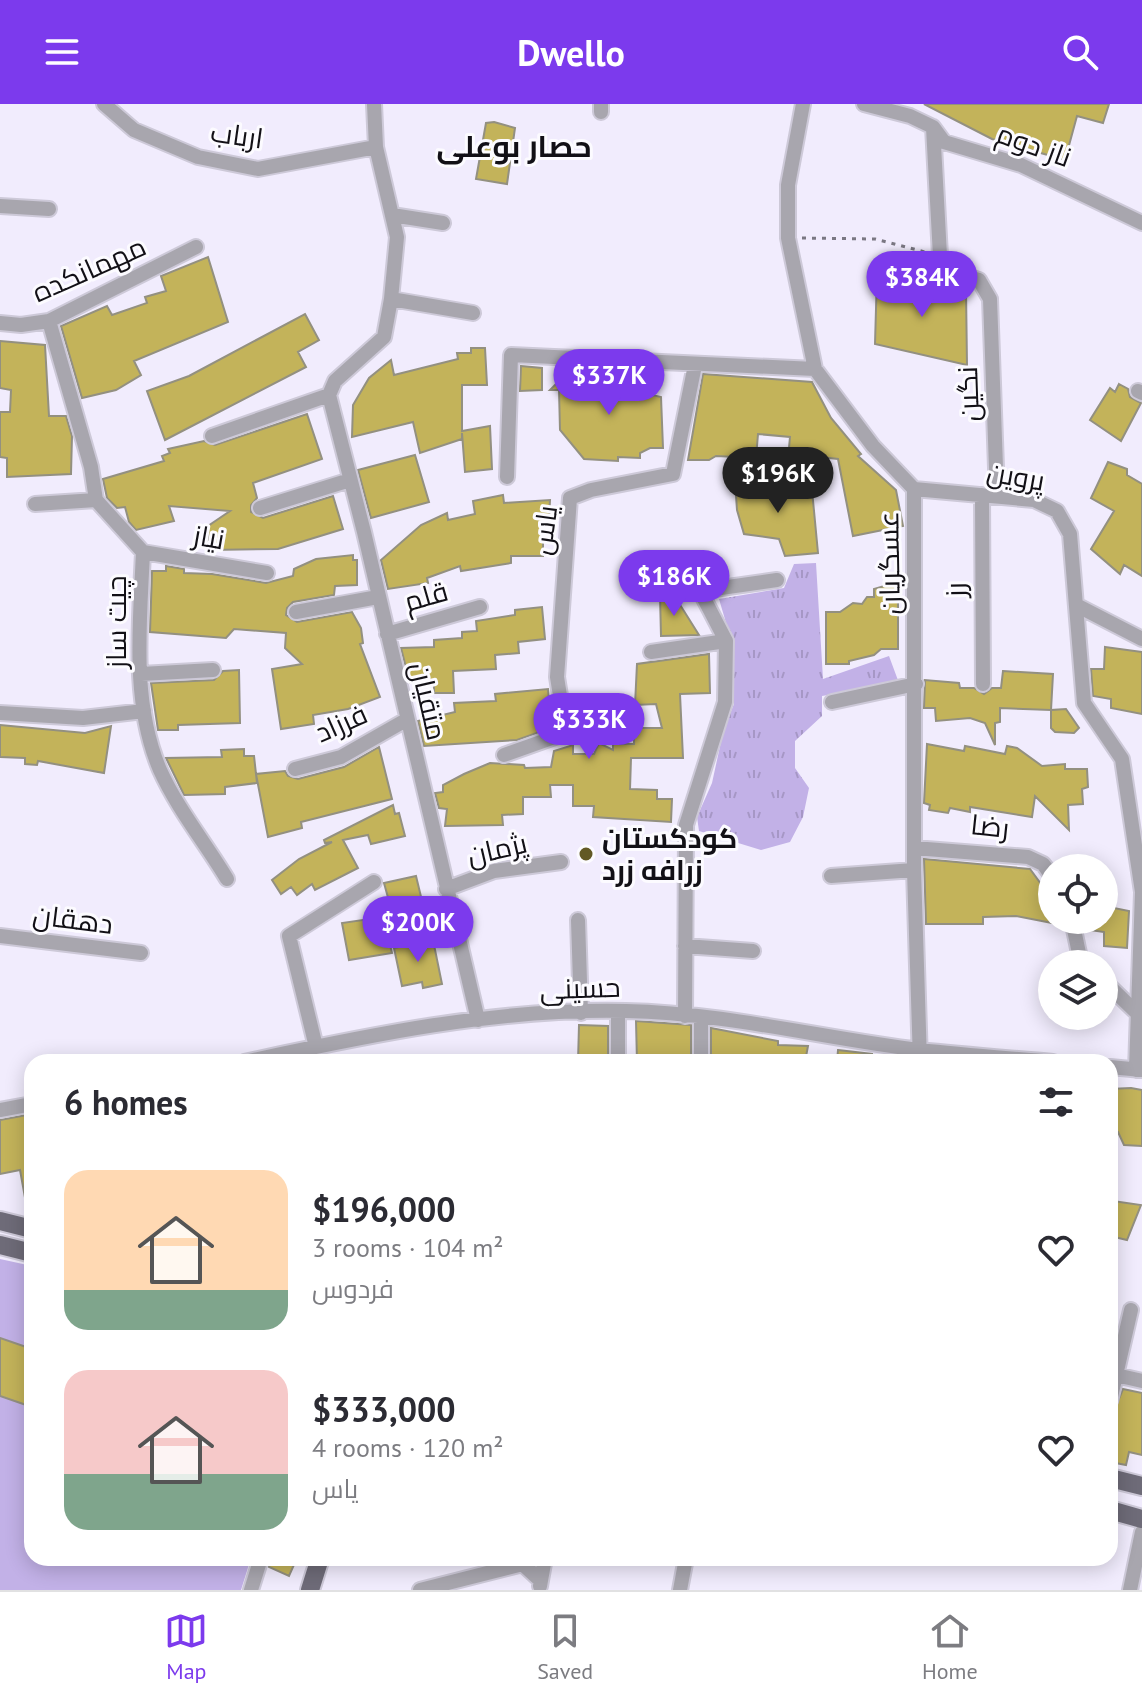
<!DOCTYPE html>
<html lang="en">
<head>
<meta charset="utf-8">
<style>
	:root { --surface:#fff; --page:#f7f7f7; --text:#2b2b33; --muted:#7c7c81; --line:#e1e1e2; --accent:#7c3aed }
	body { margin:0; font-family:"PT Sans",Cairo,sans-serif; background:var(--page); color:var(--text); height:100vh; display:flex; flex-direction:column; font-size:30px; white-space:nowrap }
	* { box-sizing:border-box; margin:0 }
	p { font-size:26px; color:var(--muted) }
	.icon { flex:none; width:44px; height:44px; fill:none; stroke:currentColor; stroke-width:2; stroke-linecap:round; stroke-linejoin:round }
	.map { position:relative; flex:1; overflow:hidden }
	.drawer { position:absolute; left:24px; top:950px; width:1094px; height:512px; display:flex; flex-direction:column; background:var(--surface); border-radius:24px; box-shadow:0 4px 20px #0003 }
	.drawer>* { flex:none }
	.controls { position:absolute; left:1038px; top:750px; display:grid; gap:16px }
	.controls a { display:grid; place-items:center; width:80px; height:80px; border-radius:50%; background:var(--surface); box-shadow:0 4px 20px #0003; font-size:40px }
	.price { position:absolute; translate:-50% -68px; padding:0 18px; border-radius:28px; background:var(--accent); color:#fff; font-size:26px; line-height:52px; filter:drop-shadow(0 2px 4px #0008) }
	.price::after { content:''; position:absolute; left:50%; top:48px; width:24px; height:18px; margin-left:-12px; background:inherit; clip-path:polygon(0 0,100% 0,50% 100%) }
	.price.active { background:#222; color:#fff }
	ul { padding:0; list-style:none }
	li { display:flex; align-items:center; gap:24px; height:200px; padding:0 40px }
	li span { display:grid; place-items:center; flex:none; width:224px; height:160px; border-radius:24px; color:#555 }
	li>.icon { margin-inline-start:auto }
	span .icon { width:96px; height:96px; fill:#fffc; stroke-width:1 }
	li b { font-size:34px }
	h2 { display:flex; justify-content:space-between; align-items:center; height:96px; padding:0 40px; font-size:34px }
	header { display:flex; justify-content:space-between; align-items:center; height:104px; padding:0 40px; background:var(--accent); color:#fff; font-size:36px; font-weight:800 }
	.tab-bar { display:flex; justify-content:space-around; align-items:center; height:112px; border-top:2px solid var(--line); background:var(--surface); font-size:22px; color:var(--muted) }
	.tab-bar a { display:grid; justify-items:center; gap:4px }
	.tab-bar .active { color:var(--accent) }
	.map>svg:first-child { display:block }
	.grass { fill:url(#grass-tufts) }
	.garden { fill:#c2b1e7 }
	.building { fill:#c3b35a; stroke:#939080; stroke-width:2 }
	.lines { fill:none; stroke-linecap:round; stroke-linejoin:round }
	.minor-casing { stroke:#cdc9d8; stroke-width:18 }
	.major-casing { stroke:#cdc9d8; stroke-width:22 }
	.path { stroke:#7a7782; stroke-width:3; stroke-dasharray:4 6; stroke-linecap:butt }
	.minor { stroke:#a8a6ae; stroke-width:14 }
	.major { stroke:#6e6b78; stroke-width:18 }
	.poi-dot { fill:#625925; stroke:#fcfbff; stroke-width:3 }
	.labels { text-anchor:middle; stroke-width:6; stroke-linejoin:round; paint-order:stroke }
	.street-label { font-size:28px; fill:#121016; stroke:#fcfbff }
	.poi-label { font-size:28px; font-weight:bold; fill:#121016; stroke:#fcfbff; text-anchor:start }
	.neighbourhood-label { font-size:30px; font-weight:bold; fill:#121016; stroke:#fcfbff }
</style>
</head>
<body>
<header><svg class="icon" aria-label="menu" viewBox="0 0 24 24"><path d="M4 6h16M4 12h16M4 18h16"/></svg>Dwello<svg class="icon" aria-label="search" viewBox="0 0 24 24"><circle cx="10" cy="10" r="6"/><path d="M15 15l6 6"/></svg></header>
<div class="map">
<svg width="1142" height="1486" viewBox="0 0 1142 1486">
	<defs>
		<pattern id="grass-tufts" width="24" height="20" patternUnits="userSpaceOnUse" patternTransform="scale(2)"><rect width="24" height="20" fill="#c2b1e7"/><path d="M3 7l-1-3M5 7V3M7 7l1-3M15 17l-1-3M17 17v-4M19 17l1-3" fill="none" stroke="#a697c5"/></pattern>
	</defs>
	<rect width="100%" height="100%" fill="#f1ecfd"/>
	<path class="grass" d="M816 459 823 575 889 552 899 579 822 592V612L795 637V664L809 684 803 713 790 738 761 746 699 727 697 713 712 679 724 624 734 600V546L719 495 784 484 794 460Z"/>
	<path class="garden" d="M0 1155 32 1162V1454H251L241 1486H0Z"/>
	<path class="building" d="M924 0H1109L1103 19 1077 12 1065 56 992 35Z
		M494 18 515 24 507 80 476 75 486 19Z
		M208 153 228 218 134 257 141 271 116 286 82 294 61 222 107 202 112 211 147 199 145 193 166 187 161 172Z
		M877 170 966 186 967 261 875 240Z
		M305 210 319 236 298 248 306 263 165 336 147 287 189 272Z
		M0 237 45 241 49 312H66L72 332 71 370 7 373V354L0 353V308H10L11 286 0 284Z
		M471 244H485L487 281H462V327L490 322 492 365 465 368 462 329V335L420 349 413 318 352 333 353 301 369 274 391 256 394 271 458 255 457 249H471Z
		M521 262 542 264V286L520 287Z
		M597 265 605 272 625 275 630 271 640 282 647 281 652 291 661 293 663 344H650L640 349V354L618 353V357L584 355 560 326 559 286H550L566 270 576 280Z
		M703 270 812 278 831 314 861 350 858 352 896 386 903 422 853 432 838 355 793 350 789 344 790 333 758 330 756 354 716 352 709 356H688Z
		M1119 280 1128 285 1130 293 1141 299 1121 337 1090 316 1110 284 1115 288Z
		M307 310 322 355 253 379 257 394 251 401V408L263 414 333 392 343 425 278 445 209 446 208 422 230 407 169 402 174 417 136 426 129 418 125 403 117 404 107 394 103 375 164 357 162 352 170 349 168 345 204 337 215 341Z
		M415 351 429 398 371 414 358 366Z
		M1108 358 1127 365V371L1142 380V472L1124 461 1120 470 1091 445 1114 407 1091 394Z
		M753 376V379L772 378V383L792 381 793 388 812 386 818 449 785 452 779 435 744 430 737 406 735 377Z
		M503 391 504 399 550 396 549 416 544 415 543 419V452H511V459L461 467 460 462 427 474 428 479 388 485 381 456 421 421 447 409 448 416 475 410 473 397Z
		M353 451V456H357V481L335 482 334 491 293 498 287 504 286 511 297 518 352 508 361 524 363 539 360 540 380 593 348 605 313 611 314 620 281 625 272 565 302 560 285 544 286 529 234 525 226 534 150 528 152 467H166V462L184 465V469L212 470 266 479 293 472 294 465 316 455Z
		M898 478V545H881L874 551 849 557V560H826V508H840L853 499 862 500 867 493H874V485Z
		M672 488 699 531 661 532 660 491Z
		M542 503 545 535 518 538 519 549 495 551 496 565 453 567 454 589H434V579H410L401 544 434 543V536L462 534V528L477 527 476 517 515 511V506Z
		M1105 543 1142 548V610L1111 604V595L1093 592 1091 565H1104Z
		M709 550 710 589 680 590 683 654H631L630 685 657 686V695H672L671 718 593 713 594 702H573V681H550L551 693H523V710L502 711 503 721 445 722 447 705 439 704 435 689 443 688V681L464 670 490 659 524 661 525 664 551 663 554 647 573 641V650H594L599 639 613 646V640H634V624H662L656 600 635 601 637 560Z
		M239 566 240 619 178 621V626H158L151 579 214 576 223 567Z
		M1003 567 1053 570 1051 606 1000 604V618L995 619V641L985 619 970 614 936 617 935 604H924L925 576 959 579 960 584H974L984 590 992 584H1001Z
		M548 585 551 624 517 636 424 642 418 617 455 608 454 599 496 597 495 590Z
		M1066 605 1079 624 1074 629 1055 628 1051 624V606Z
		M0 621 85 629 111 622 104 669 38 657 37 661 25 660V654L0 653Z
		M927 640 964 647 965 642 1005 650 1007 642 1017 644 1042 662 1065 660V665H1087L1088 683 1082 685 1083 700 1068 701 1069 726 1035 692 1032 713 970 703V708L950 704 948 709 929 706 930 701 924 699Z
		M379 643 392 695 301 718 302 724 268 733 256 670 285 667 288 672 298 675 344 663Z
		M244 645V652H254L257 679 225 683V690L184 691 166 654 222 653 221 646Z
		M393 701 395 710 399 709 405 732 371 740 368 731 343 736 358 764 315 786 312 780 297 791 291 783 281 790 272 776 299 755 332 738 325 739 324 736Z
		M924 755 1030 765 1052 795V819L1016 812 983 813V820H926Z
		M416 772 423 801 392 808 384 779Z
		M1104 802 1129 807 1127 844 1104 842V828L1084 825 1082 816H1104Z
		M383 813 392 849 349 856 342 819Z
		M433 836 442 880 423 884 422 878 402 882 394 844Z
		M636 917 691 921V958H637Z
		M579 921 608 922V958H578Z
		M711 924 778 937V941L808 942 805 958H711Z
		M838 946 872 950V958H837Z
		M1131 984 1142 986V1042L1124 1041 1118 1028H1110V985Z
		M32 1010V1098L26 1099 20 1066 0 1070V1016Z
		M1113 1097 1141 1101 1127 1136 1110 1132Z
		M0 1234 32 1245V1303L0 1292Z
		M1123 1285 1142 1289V1351L1129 1348 1126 1361 1110 1358V1316Z
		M271 1454H297L289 1472 269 1463Z"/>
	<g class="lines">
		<g class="minor-casing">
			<path id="minor" d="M104 0 134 26 198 53 258 65 376 43
				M374 0 376 43 397 133 391 195 384 233 335 277 329 291 364 428 478 916
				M803 0 788 81V134L815 265 873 342 914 385V766L920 958
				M864 0 910 12 933 23 944 38 1021 61 1142 119
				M601 8V0
				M933 23 940 152C947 169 963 171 979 176L990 195 997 392
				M0 102 49 105
				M392 111 443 119
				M391 195 473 209
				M49 217 91 363 96 396 143 448C140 519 131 598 160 666 177 704 206 740 227 775
				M0 219 21 221 49 217 196 143
				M1138 287 1142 289
				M212 332 329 291
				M507 373 511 251 815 265
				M914 385 1034 396 1057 407 1070 430 1084 599 1122 655 1142 788 1136 966
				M982 391 983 580
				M35 400 96 396
				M260 404 350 376
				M143 448 267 469
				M1078 502 1142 535
				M296 508 378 493
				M387 530 480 503
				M651 548 726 537
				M141 570 213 566
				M832 598 916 580
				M0 609 83 614 144 607
				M504 651 566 629 557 573 570 394 591 386 673 370 695 261
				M295 665 341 653 406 616
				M914 744 1028 753 1043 760 1052 772
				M831 772 914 766
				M446 785 494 767 561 758
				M578 816 581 909
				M1072 816 1080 854 1086 860
				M0 832 141 849
				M685 842 753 847
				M1104 877 1138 910
				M618 907V958
				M685 912 686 721 725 598 726 537 700 487 777 476
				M701 914V958
				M316 943 289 832 374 778
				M244 958C369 931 497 904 626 907 725 909 822 934 920 946 964 951 1008 954 1053 958
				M1110 963 1142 966
				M0 1006 32 1000
				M1116 1271 1142 1277
				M1110 1297 1131 1206
				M516 1454 541 1477
				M540 1482 545 1454
				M251 1486 261 1454
				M420 1486 519 1461
				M680 1486 686 1454
				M1130 1486 1142 1428"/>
		</g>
		<g class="major-casing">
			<path id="major" d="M0 1117 32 1125
				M0 1141 32 1149
				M1110 1374 1142 1382
				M1110 1406 1142 1415
				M310 1486 320 1454"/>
		</g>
		<path class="path" d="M802 134 875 135 925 148"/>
		<use href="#minor" class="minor"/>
		<use href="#major" class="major"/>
	</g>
	<circle class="poi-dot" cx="586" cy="750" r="8"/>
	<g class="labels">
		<g class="street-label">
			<text transform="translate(237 31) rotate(8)" y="10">ارباب</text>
			<text transform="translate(1034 41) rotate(20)" y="10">ناز دوم</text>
			<text transform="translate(89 165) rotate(-24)" y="10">مهمانکده</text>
			<text transform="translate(968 290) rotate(-92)" y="10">نگین</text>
			<text transform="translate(1016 372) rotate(10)" y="10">پروین</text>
			<text transform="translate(544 426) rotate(-82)" y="10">یاس</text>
			<text transform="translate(209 433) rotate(10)" y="10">نیاز</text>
			<text transform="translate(889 459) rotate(-91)" y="10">عسگریان</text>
			<text transform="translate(955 486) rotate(-91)" y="10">رز</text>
			<text transform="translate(426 492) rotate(-16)" y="10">قلم</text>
			<text transform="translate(116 518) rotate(-90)" y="10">چیت ساز</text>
			<text transform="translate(429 597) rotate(77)" y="10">متقیان</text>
			<text transform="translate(341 619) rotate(-24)" y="10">فرزاد</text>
			<text transform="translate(990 722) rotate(6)" y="10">رضا</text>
			<text transform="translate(497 745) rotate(-13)" y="10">پژمان</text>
			<text transform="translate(73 815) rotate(7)" y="10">دهقان</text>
			<text transform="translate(580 884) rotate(-2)" y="10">حسینی</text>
		</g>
		<g class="poi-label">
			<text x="602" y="744">کودکستان<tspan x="602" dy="32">زرافه زرد</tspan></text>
		</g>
		<g class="neighbourhood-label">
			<text x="514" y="53">حصار بوعلی</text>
		</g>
	</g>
</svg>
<div class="controls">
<a><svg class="icon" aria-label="locate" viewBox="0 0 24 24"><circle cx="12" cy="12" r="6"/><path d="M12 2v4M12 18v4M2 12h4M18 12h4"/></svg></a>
<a><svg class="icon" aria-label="layers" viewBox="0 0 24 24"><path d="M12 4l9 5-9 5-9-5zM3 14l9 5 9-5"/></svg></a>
</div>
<b class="price" style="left:922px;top:215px">$384K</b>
<b class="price" style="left:609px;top:313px">$337K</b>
<b class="price active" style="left:778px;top:411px">$196K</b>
<b class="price" style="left:674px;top:514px">$186K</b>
<b class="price" style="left:589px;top:657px">$333K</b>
<b class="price" style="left:418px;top:860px">$200K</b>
<section class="drawer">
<h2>6 homes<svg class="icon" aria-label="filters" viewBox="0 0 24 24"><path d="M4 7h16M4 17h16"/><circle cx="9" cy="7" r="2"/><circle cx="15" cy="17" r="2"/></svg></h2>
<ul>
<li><span style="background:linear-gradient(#ffd9b3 75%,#7fa58c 0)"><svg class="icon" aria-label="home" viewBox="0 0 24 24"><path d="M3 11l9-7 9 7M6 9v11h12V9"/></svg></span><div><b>$196,000</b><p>3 rooms · 104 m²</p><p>فردوس</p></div><svg class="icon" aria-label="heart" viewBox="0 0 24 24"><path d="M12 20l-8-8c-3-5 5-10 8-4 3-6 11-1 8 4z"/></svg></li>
<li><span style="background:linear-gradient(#f6c9c9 65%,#7fa58c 0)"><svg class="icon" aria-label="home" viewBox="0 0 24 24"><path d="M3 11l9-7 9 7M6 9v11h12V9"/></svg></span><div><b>$333,000</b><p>4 rooms · 120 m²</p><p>یاس</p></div><svg class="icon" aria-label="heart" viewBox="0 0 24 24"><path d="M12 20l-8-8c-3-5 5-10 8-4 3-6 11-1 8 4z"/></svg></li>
</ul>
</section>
</div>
<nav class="tab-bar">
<a class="active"><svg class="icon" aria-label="map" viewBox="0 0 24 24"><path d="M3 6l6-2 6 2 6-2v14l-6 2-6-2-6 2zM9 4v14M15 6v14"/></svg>Map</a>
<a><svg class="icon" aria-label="saved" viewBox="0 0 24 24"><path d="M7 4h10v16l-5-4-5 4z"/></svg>Saved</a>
<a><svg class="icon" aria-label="home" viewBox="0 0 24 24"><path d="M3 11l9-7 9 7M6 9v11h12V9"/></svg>Home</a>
</nav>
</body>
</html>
